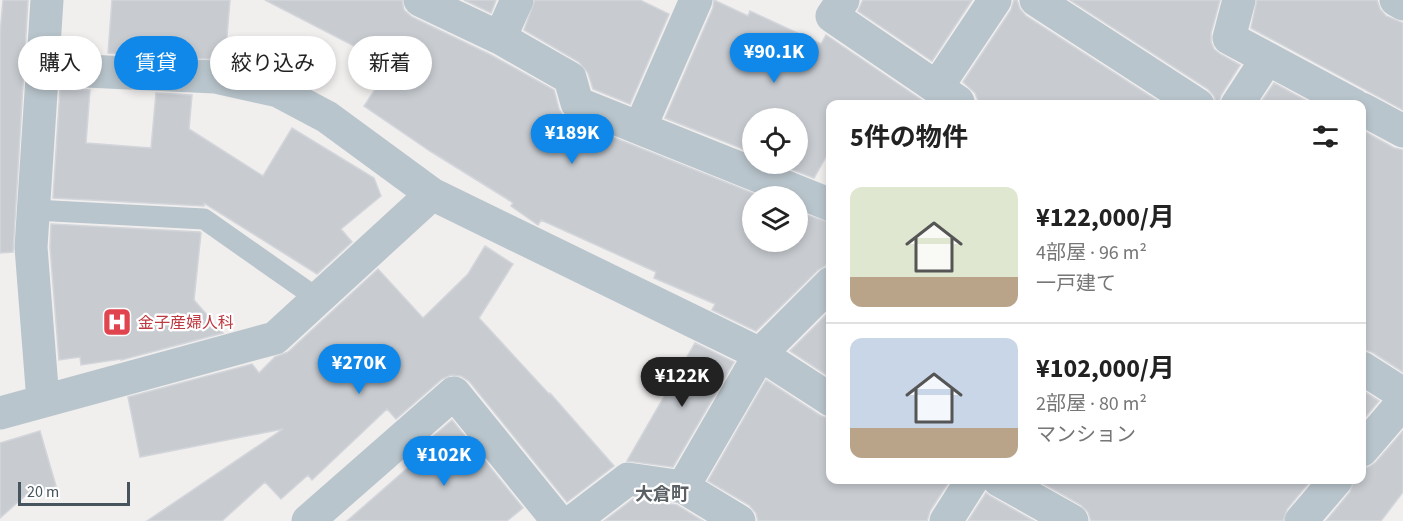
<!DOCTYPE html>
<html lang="ja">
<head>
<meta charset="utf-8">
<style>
	:root { --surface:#fff; --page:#f6f6f6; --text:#222; --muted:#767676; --line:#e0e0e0; --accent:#1088e9 }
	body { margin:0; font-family:"Source Sans 3","Noto Sans JP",sans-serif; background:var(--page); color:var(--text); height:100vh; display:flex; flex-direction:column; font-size:22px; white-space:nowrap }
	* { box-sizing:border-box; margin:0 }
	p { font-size:20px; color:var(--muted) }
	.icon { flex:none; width:33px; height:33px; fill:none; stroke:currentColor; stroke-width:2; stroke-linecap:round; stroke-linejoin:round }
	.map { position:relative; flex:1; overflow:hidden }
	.sheet { position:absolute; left:826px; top:100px; width:540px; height:384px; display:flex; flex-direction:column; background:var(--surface); border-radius:12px; box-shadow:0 3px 9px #0003 }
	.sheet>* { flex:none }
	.top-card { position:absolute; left:18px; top:36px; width:570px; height:54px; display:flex; gap:12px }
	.fabs { position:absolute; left:742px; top:108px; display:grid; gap:12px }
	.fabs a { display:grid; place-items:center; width:66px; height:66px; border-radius:50%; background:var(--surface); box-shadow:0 3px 9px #0003; font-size:30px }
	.scale { position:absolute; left:18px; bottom:15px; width:112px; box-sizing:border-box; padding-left:6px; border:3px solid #46545d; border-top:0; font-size:16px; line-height:21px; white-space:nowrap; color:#46545d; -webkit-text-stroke:4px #fff; paint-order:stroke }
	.price { position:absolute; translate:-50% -51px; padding:0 14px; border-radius:21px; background:var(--accent); color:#fff; font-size:20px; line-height:39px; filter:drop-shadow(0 2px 3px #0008) }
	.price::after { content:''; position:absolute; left:50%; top:36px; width:18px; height:14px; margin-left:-9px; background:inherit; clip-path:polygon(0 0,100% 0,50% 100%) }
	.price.current { background:#222; color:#fff }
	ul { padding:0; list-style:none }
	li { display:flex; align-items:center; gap:18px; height:150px; padding:0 24px }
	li+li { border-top:2px solid var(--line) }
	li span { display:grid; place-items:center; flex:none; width:168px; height:120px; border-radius:12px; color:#555 }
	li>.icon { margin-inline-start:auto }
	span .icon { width:72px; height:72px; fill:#fffc; stroke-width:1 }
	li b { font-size:26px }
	h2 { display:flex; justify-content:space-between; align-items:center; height:72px; padding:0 24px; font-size:26px }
	.chip { padding:0 21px; border-radius:27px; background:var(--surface); box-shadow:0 3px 9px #0003; font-size:21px; line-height:54px }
	.chip.current { background:var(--accent); color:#fff }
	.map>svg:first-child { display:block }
	.building { fill:#c8ccd1; stroke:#d2d5da; stroke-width:1.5 }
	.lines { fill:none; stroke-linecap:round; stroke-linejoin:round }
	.service { stroke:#b9c5cc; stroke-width:21 }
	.minor { stroke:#b9c5cc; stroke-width:33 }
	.labels { text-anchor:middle; stroke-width:4.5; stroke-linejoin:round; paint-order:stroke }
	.health-label { font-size:16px; fill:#be3a42; stroke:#fff; text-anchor:start }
	.neighbourhood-label { font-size:18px; font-weight:bold; fill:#5b6064; stroke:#fff }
</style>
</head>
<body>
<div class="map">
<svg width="1403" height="521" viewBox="0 0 1403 521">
	<rect width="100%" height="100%" fill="#f1eeee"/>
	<path class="building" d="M3 0H28L13 252 0 253V34Z
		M112 0H230L225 60 108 53Z
		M265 0H402L404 10 412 17 491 55 554 90 559 109 563 116 570 120 760 196H753V242H798V212L831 223V265H826L818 270 756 331 712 310 715 304 654 278 656 272 541 220 538 225 511 206 513 203 504 197 430 151 364 106 391 65Z
		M464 0H496L491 13Z
		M535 0H640L669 14 630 104 593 89 588 73 579 62 524 30Z
		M714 0 748 16 750 11 821 44 826 35 929 105H831V148L814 178 778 164H798V118H753V153L665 118 713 8Z
		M863 0H972L932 61 858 11Z
		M1014 0H1017L1020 9 1026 16 1164 105H980L975 93 963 82 1011 10Z
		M1070 0H1220L1211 33V42L1214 49 1220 54 1240 65 1221 95 1218 105H1217L1214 96 1208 89Z
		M1257 0H1377L1380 9 1386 16 1403 23V110L1251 28Z
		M1274 83 1314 105H1259Z
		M60 89 90 90 86 143 151 148 156 93 192 95 189 129 263 176 292 128 374 178 381 196 341 229 352 242 317 274 204 203V206L53 198Z
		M1362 130 1394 148 1403 150V372L1372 352 1362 349Z
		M51 224 200 232 201 233 194 300 223 333 121 360V359L81 365 80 357 59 360 50 247Z
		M485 246 513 264 479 318 549 394 550 393 614 466 567 502 469 381 461 376 451 375 442 379 396 419 387 409 312 480 308 475 281 499 265 482 222 521H147L283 429 140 457 128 397 252 364 259 373 275 357 288 352 378 269 423 318 468 274Z
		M827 314 831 316V378L790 351Z
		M695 343 734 362 673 467 627 461Z
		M766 380 821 416 831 419V480H950L930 511 927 521H758L756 513 749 505 708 481Z
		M1362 390 1379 401 1362 421Z
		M452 420 523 508 507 521H347L427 451 422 446Z
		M40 431 56 486 26 495 0 518V443Z
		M1403 431V492L1381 521H1326L1350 492 1354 480H1362V468L1369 467 1376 462Z
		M1037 480H1311L1287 509 1283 521H1091L1088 512 1081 505Z
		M986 493 990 496 1034 521H968Z
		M633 499 677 505 703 521H604Z"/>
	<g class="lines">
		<path class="service" d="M34 210 204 219 318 299"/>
		<path class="minor" d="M420 0 500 38 570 78 577 103 831 205
			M843 0 832 16 958 102
			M1036 0 1198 105
			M1239 0 1229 38 1354 105
			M1396 0 1403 4
			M500 38 517 0
			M43 69 215 77 278 91 327 117 432 194
			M937 87 995 0
			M1237 105 1267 59
			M1362 109 1403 131
			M640 128 696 0
			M1362 368 1403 394
			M43 401 31 247 47 0
			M0 413 275 338 432 194 760 354 831 400
			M1362 450 1403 402
			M999 480 1072 521
			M683 487 760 354 831 283
			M308 521 454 393 558 521
			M573 521 628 479 683 487 739 521
			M946 521 972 480
			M1301 521 1336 480"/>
	</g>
	<defs>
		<g id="hospital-square" transform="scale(1.5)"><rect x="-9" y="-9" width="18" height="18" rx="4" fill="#e0444e" stroke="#fff"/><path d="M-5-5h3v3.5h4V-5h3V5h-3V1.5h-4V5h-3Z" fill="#fff"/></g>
	</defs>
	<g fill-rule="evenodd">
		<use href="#hospital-square" x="117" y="322"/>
	</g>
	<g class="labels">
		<g class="health-label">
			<text x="138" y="328">金子産婦人科</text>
		</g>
		<g class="neighbourhood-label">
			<text x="662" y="500">大倉町</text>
		</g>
	</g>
</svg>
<div class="fabs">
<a><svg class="icon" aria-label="locate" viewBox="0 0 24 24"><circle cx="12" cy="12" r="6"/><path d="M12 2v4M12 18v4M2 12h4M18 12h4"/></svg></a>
<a><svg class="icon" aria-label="layers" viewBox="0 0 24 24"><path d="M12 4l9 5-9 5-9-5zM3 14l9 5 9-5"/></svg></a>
</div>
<div class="scale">20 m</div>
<b class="price" style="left:774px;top:84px">¥90.1K</b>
<b class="price" style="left:572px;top:165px">¥189K</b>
<b class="price" style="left:359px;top:395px">¥270K</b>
<b class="price current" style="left:682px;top:408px">¥122K</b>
<b class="price" style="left:444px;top:487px">¥102K</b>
<div class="top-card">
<a class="chip">購入</a>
<a class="chip current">賃貸</a>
<a class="chip">絞り込み</a>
<a class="chip">新着</a>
</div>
<section class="sheet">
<h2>5件の物件<svg class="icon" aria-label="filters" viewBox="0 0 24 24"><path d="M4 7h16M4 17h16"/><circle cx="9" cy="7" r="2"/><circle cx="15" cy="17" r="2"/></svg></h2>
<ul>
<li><span style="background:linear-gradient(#dfe7d0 75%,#b9a48a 0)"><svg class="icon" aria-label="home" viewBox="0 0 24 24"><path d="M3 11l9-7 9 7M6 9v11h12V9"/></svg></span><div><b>¥122,000/月</b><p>4部屋 · 96 m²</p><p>一戸建て</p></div></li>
<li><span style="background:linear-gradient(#c9d6e8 75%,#b9a48a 0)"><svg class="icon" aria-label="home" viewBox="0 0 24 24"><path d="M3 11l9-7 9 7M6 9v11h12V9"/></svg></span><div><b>¥102,000/月</b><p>2部屋 · 80 m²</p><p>マンション</p></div></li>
</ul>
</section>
</div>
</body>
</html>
